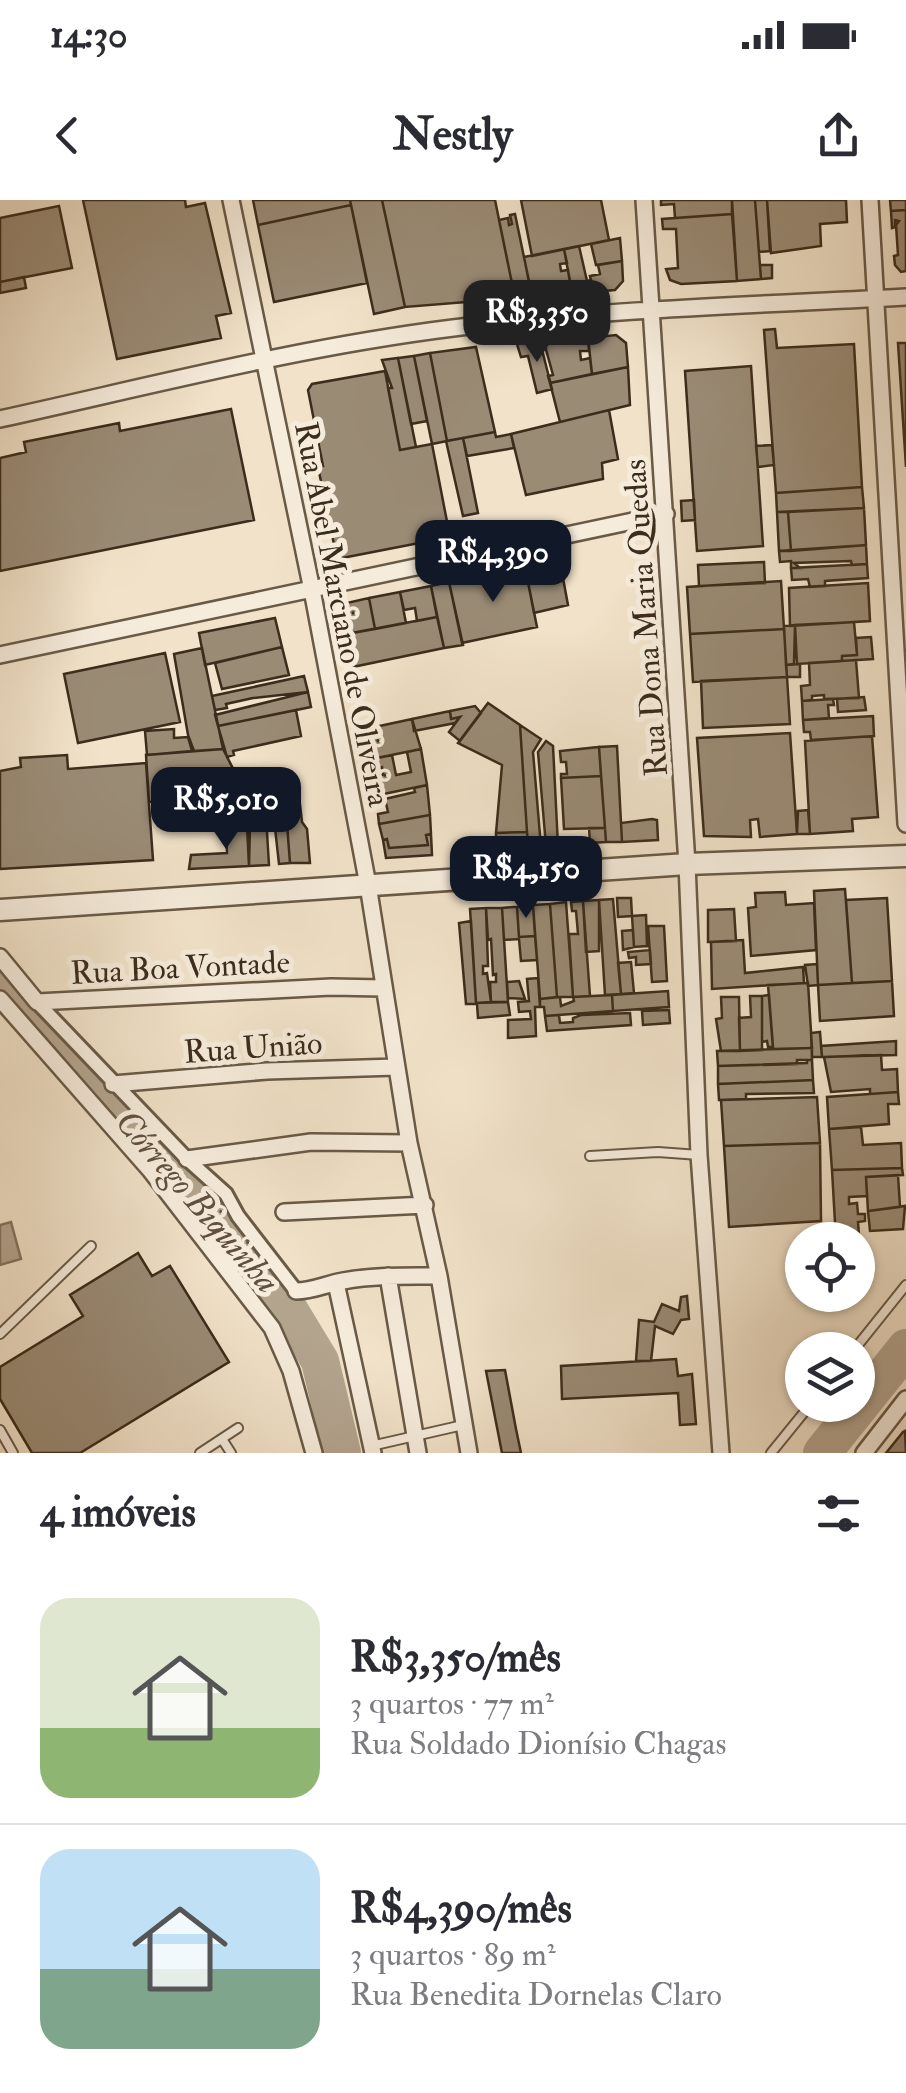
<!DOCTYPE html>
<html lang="pt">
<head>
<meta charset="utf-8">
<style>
	:root { --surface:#fff; --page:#f2f2f3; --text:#2b2b33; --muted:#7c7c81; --line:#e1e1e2; --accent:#111827 }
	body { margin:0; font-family:"IM FELL Double Pica",serif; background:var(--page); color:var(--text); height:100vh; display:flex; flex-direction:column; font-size:38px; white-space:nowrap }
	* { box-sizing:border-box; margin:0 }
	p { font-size:32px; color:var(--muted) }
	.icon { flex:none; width:55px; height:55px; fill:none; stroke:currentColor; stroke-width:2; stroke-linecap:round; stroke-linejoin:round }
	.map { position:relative; height:1253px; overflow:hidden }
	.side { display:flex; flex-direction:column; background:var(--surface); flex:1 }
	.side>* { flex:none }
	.tools { position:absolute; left:785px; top:1022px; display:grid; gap:20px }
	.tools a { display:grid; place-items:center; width:90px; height:90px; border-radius:50%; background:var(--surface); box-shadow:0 2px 8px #0004; font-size:50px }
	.price { position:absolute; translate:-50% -85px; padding:0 22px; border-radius:20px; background:var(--accent); color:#fff; font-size:32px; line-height:65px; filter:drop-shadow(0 2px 5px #0008) }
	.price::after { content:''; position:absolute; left:50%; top:60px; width:30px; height:22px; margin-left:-15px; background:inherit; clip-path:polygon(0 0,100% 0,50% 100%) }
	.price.selected { background:#222; color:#fff }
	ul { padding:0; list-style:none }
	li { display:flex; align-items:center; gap:30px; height:250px; padding:0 40px }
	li+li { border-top:2px solid var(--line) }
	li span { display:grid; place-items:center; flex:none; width:280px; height:200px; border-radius:30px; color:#555 }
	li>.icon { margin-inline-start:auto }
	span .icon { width:120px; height:120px; fill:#fffc; stroke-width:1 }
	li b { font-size:42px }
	h2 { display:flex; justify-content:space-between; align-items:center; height:120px; padding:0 40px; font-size:42px }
	.status { display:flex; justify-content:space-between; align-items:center; height:70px; padding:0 50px; background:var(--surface); direction:ltr }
	.status svg { height:28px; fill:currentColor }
	header { display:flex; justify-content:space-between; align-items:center; height:130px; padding:0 40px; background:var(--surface); font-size:45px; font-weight:700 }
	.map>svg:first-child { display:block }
	.water { fill:#b3a48e; stroke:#837460; stroke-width:2.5 }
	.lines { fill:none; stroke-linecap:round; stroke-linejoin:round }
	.river { stroke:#b3a48e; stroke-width:38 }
	.building { fill:#9a8b75; stroke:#3c2c1b; stroke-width:2.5 }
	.service-casing { stroke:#695a46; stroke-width:12 }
	.pedestrian-casing { stroke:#695a46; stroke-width:18 }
	.minor-casing { stroke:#695a46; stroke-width:20 }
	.tertiary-casing { stroke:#695a46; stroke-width:25 }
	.service { stroke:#f6ecdc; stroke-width:8 }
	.pedestrian { stroke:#f6ecdc; stroke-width:12 }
	.minor { stroke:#f6ecdc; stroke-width:15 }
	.tertiary { stroke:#f6ecdc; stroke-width:20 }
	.labels { text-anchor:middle; stroke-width:10; stroke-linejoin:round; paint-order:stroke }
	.street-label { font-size:32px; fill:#3c2c1b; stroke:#f6ecdc }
	.water-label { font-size:35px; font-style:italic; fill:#60503e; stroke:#f6ecdc }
</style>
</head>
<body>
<div class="status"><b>14:30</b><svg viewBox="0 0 49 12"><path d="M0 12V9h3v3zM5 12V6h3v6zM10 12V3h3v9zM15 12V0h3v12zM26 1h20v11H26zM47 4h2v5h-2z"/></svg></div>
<header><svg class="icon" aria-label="back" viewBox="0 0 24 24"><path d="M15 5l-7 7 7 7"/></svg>Nestly<svg class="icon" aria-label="share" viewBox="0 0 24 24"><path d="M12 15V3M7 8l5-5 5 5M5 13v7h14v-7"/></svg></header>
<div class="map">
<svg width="906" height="1253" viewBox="0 0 906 1253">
	<rect width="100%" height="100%" fill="#f1e2c9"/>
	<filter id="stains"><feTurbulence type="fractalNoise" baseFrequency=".002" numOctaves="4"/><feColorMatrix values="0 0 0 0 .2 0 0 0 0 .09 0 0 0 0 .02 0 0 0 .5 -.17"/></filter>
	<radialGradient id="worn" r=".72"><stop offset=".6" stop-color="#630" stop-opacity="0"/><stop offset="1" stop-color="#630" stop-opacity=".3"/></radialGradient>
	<path class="water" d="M11 1022 21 1059 0 1065V1025Z"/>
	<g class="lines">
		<path class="river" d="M0 781 263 1067 320 1161 342 1253
			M822 1253 906 1148"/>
	</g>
	<path class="building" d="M83 0H185L186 7 205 3 231 113 216 116 221 138 117 159Z
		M253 0H350L351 5 258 25Z
		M350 0H382L405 107 374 114Z
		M382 0H495L515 98 405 107Z
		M521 0H601L609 40 532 56Z
		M661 0H732V14L675 18 674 4 661 5Z
		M732 0H755L761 79 737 81Z
		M755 0H767L770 51 759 52Z
		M767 0H846L847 22 820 24 821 46 771 53Z
		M890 0H906V10L891 11Z
		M351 5 367 83 274 102 258 25Z
		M59 6 72 68 0 82V18Z
		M906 10V71L901 72 895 65 894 56 898 55 896 25 899 21 895 20V27L892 28 891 11Z
		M515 14 530 86 526 87 528 97 515 98 499 20 508 18 509 25 512 24 510 15Z
		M732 14 737 81 681 84 670 80 666 69 678 68 676 29H663L662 19Z
		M620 38 622 61 596 65 591 44Z
		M579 46 587 81 591 80 593 92 572 93 564 49Z
		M564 49 567 63 560 64 561 71 568 70 572 93 532 97 524 57Z
		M622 61 623 81 615 90 593 92 590 76 600 74 598 65Z
		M760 65H772V78L761 79Z
		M24 77 26 88 0 93V82Z
		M775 129 777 148 854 144 862 287 776 293 764 130Z
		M616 135 626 143 628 167 592 174 588 138Z
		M588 138 589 151H580L581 160 590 158 592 174 550 183 548 176 553 175 545 146 541 147 540 142Z
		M540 142 552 189 537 193 528 156 521 157 517 144Z
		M898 143H906V267Z
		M476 147 495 232 447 241 430 153Z
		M430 153 447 241 432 244 414 156Z
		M414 156 427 221 411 224 398 158Z
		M398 158 416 247 400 250 388 188H392L382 160Z
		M751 166 763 346 697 351 685 171Z
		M628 167 630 205 560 222 550 183Z
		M385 171 400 250 432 244 450 337 337 359 318 267 323 266 308 190 312 184Z
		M231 209 254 320 0 371V258L26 252 24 242 119 223 120 231Z
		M609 210 618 259 602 263 603 279 526 295 511 234Z
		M495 232 496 237 511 234 514 248 467 256 463 238Z
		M463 238 478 313 463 316 446 241Z
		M772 245 774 265 758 267 756 246Z
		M862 287 864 308 777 312 776 293Z
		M694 300 695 320 682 321 681 301Z
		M864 308 866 345 791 351 788 312Z
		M777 312H788L791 351H779Z
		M866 345 867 364 852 365 851 361 794 363 800 368H791V361L780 362 779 351Z
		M560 362 568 405 534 413 525 367 533 365V368Z
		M764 362 765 383 699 386 698 365Z
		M867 364 868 378 825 381V386L810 387 808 379 792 380 791 368Z
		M525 367 537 427 462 443 449 382Z
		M781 381 784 429 690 434 687 387Z
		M449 382 463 445 444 448 431 386Z
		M868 383 870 421 790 426 789 388Z
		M431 386 437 417 417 421 415 408 404 410 400 392Z
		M400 392 406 423 375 429 369 398Z
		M369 398 375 429 341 435 336 412 342 404Z
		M437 417 444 448 348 468 341 435Z
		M275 418 282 447 205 465 199 433Z
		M854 422 857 455 842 456V461L797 464 795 425Z
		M795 425 794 464 786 465 784 426Z
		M784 429 787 477 693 482 690 434Z
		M871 437 873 459 842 461V456L857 455 856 438Z
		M282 447 289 475 222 489 215 463Z
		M202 448 223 549 194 551 188 535 174 454Z
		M165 453 180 522 78 543 64 474Z
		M856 460 859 498 824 499V495L812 496V500L802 501 801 486 810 485 809 463Z
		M800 464V477H787L786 465Z
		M304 476 308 492 253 498 226 504 227 508 215 510 212 496Z
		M787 477 790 524 703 528 701 481Z
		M308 492 311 507 218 526 215 515Z
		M864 497 866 510 838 512 837 499Z
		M833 499 834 505H828L829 518 803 520 802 501Z
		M488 503 520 525 527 632 496 633 502 565 458 543Z
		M475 506 481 513 460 541 449 532 460 517 451 519 450 511Z
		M296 510 301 536 233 551 234 555 227 557 218 526Z
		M450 511 451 519 460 517 455 523 414 531 412 519Z
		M873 516 874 536 811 540 810 532H804L803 520Z
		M412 519 421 549 367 560 361 530Z
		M520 525 541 539 533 552 541 647H528Z
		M174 529V538L188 537 192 551 147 555 145 531Z
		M790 533 797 634 760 637 758 619 750 620 751 637 704 636 697 538Z
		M872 536 878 617 852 619 853 631 810 634 805 541Z
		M546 541 553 546 558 646H546L538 552Z
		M617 546 622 642H606L599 547Z
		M599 547 601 576 561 578V574H567L566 562H561L560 551Z
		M223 549 245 592 247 626H234L233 622H230L228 596 149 602 146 555Z
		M421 549 427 585 374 596 369 571 374 570 375 576 383 575 382 567 374 569 373 559 392 555 396 575 411 572 407 552Z
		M67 555 68 569 146 563 153 660 0 669V571L21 567 20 558Z
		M601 576 605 628 564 629 561 578Z
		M427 585 430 615 379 624 378 614 388 612 385 599 415 592 414 588Z
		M284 586 290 663 279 664 273 610H279L278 600 265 601 264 589Z
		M264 589 265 599 245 600V592Z
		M299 596 302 622 307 629 310 663H290L285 597Z
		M265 599 269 665 249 666 250 626 247 627 245 600Z
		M808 610 810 634H797L798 611Z
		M430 615 431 634 426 635 428 645 389 648 387 639 383 640 379 624Z
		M652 619 657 620 658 640 622 642 621 623Z
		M247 626 249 666 189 669 191 655 227 653 226 627Z
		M589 628H605L606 642 590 643Z
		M527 632 528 647 496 650V633Z
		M431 634 432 655 386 658 383 640 387 639 389 648 428 645 426 635Z
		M845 689 852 783 818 785 814 691Z
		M785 692 786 705 814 703 816 750 751 756 748 708 756 707 755 693Z
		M617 698H631L632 716 618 717Z
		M887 698 892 781 852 783 846 700Z
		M613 699 621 794 605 795 599 700Z
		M599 700V751L586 752 583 701Z
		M583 701 590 796 573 797 569 734H578L576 711H572L571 702Z
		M566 702 573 797H557L550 704Z
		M550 704 557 797 540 799 533 705Z
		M533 705 535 736 519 737 517 707Z
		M513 707H517L519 737 535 736 537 760 521 761 519 739 504 740 502 708Z
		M486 708H502L508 802H491L490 782H496V774L493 775 491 739 488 740Z
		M486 708 488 766H483V774L487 773 491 802 476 803 470 709Z
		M734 709 736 741 708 742V710Z
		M646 715 647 746 634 747 632 716Z
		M471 721 476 803 508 802 510 815 478 818 477 804H466L459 723Z
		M648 726H664L667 781 652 782Z
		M633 730 634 747 623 750 622 731Z
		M743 740 745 773 803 767 804 783 712 789 711 742Z
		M650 750 651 764 636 765V757L629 758 628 752Z
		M631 762 634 793 621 794 618 763Z
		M817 764 818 785 808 786 805 765Z
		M538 778 540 807H535L536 836 508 838V820L531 819 530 811 519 812 518 802 529 801 527 779Z
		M519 781 525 799 508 798 507 782Z
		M892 781 894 816 820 821 818 785Z
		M808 783 812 848 773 849 768 785Z
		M668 791 669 807 613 811 612 795Z
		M612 795 613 811 545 816 544 807H540V799L560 797 561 806 574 801 573 797Z
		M769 795 773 847H768L767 841 762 842V796Z
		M750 796H762V850L740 851 739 818 751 817Z
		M721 797H739L740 851H721L716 819 722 818Z
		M669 810 670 823 643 825 642 811Z
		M630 813 631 825 547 831 545 816 559 815 560 823 573 822V818L581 815Z
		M820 832 822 857H812L811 833Z
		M896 841V855L822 857 821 846Z
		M812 848V860H797V864L718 866 717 851Z
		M881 855 882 870 897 869 898 892 870 894V889L831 892 824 857Z
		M807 860H812L813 880 718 884V866L807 863Z
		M813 880 814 893 746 894V899L719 900 718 884Z
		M898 892 899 904H888L889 924 829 929 827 897Z
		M817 897 820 943 724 946 721 900Z
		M861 927 863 945 901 943 902 968 832 970 829 929Z
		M820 943 821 1021 729 1027 724 946Z
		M902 968 903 975 866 977 867 996 849 997V1004L857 1003 858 1014H865V1021L858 1022 862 1075 858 1076V1040H836L832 970Z
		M898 975 900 1007 868 1011 866 977Z
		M905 1006 903 1029 870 1031 868 1011Z
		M138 1053 152 1076 170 1066 229 1162 80 1253H32L0 1199V1167L83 1116 70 1095Z
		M687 1096 689 1119 681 1120 673 1134 655 1126 651 1161H636L639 1120 654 1122 662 1104 679 1111 681 1097Z
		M676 1159 678 1176 692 1174 696 1224 680 1225 678 1193 562 1199 561 1166Z
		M505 1170 516 1229 521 1253H502L486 1171Z
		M905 1231 906 1253H886L903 1232Z"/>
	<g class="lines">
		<g class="service-casing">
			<path id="service" d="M590 956 658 952 699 955
				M0 1134 91 1046
				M854 1150 906 1085
				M0 1230 13 1253
				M222 1239 231 1253
				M371 1246 463 1225
				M200 1253 238 1228
				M771 1253 810 1205"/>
		</g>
		<g class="pedestrian-casing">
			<path id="pedestrian" d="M37 802 187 959 226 994 238 1016 296 1091"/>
		</g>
		<g class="minor-casing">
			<path id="minor" d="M231 0 312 390 368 685 409 943 439 1076 469 1253
				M644 0 687 664 699 955 721 1253
				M870 0 906 624
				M0 219C150 186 300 147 453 128 603 109 755 105 906 97
				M0 455 666 314
				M0 757 37 802 331 787 383 788
				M0 799 150 970 272 1128 291 1171 314 1253
				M113 884 267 871 396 867
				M187 959 311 942 409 943
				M284 1012 425 1005
				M388 1076 418 1253
				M336 1083 373 1253
				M296 1091C313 1091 326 1084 343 1081 375 1075 407 1076 439 1076
				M864 1253 906 1199"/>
		</g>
		<g class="tertiary-casing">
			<path id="tertiary" d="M0 710 687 664 906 656"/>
		</g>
		<use href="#service" class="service"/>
		<use href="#pedestrian" class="pedestrian"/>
		<use href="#minor" class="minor"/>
		<use href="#tertiary" class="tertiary"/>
	</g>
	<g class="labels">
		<g class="street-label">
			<text transform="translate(343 414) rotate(79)" y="11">Rua Abel Marciano de Oliveira</text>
			<text transform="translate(645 418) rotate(-94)" y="11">Rua Dona Maria Quedas</text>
			<text transform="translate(180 767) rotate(-3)" y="11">Rua Boa Vontade</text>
			<text transform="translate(253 847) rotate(-4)" y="11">Rua União</text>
		</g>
		<g class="water-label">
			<text transform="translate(198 1001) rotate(49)" y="12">Córrego Biquinha</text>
		</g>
	</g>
	<rect width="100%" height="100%" filter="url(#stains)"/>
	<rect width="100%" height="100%" fill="url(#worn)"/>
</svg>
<div class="tools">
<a><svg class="icon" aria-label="locate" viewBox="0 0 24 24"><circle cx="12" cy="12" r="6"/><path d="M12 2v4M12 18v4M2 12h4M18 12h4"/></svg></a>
<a><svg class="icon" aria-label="layers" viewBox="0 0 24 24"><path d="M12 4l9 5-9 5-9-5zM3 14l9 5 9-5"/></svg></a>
</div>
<b class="price selected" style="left:537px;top:165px">R$3,350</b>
<b class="price" style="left:493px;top:405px">R$4,390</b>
<b class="price" style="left:226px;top:652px">R$5,010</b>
<b class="price" style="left:526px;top:721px">R$4,150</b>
</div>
<section class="side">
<h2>4 imóveis<svg class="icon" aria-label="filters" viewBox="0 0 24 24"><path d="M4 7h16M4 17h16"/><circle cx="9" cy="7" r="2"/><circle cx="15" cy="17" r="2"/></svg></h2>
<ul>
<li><span style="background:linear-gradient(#dfe7d0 65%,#8fb573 0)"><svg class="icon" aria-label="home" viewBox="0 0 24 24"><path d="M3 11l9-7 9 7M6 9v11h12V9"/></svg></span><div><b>R$3,350/mês</b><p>3 quartos · 77 m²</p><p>Rua Soldado Dionísio Chagas</p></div></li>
<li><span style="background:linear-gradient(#bfe0f5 60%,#7fa58c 0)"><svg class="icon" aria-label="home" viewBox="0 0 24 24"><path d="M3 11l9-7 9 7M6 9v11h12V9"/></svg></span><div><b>R$4,390/mês</b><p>3 quartos · 89 m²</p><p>Rua Benedita Dornelas Claro</p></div></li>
</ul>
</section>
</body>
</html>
